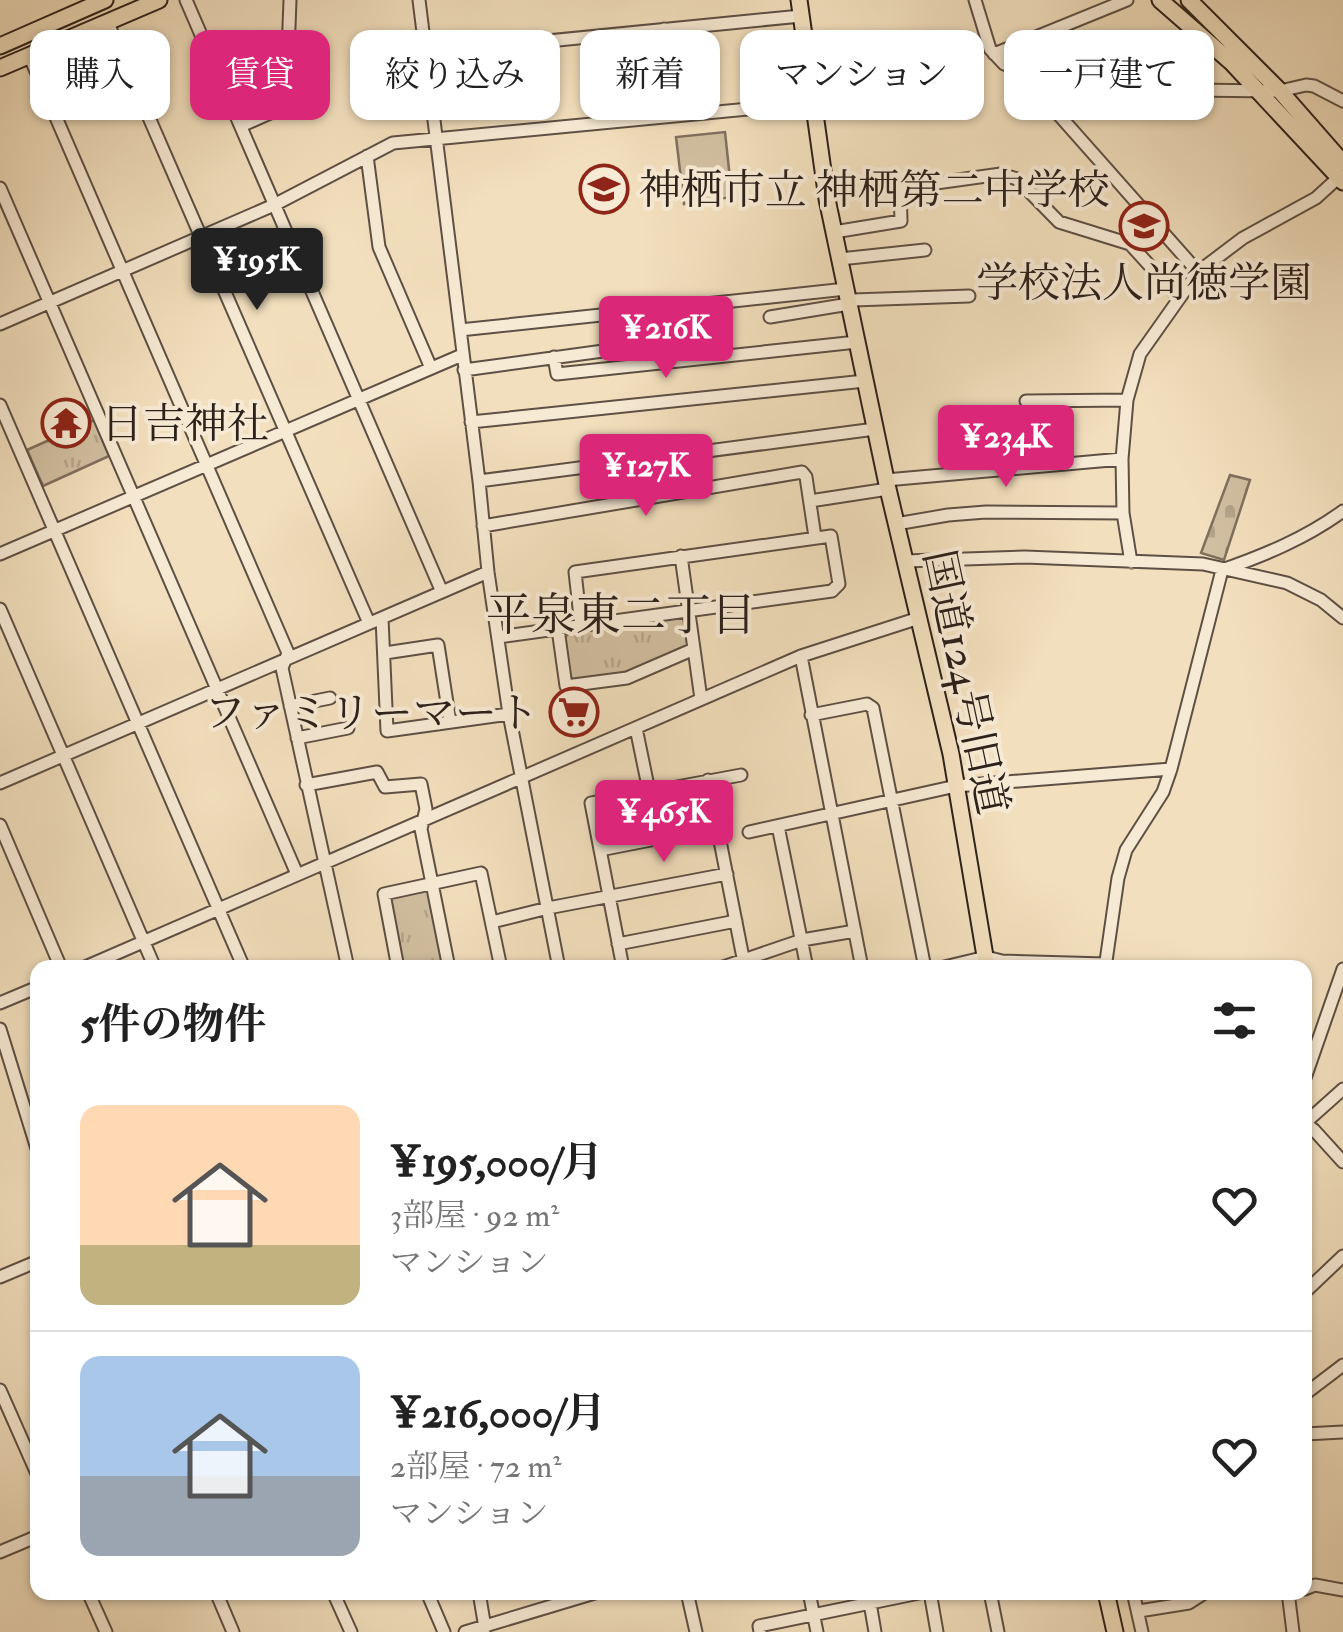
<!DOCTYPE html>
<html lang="ja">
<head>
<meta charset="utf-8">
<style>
	:root { --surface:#fff; --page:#f6f6f6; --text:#222; --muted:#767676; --line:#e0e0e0; --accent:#db2777 }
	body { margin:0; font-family:"IM FELL Double Pica","Noto Serif JP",serif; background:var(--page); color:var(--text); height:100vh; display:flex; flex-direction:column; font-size:38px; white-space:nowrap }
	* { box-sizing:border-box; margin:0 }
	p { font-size:32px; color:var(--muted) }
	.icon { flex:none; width:55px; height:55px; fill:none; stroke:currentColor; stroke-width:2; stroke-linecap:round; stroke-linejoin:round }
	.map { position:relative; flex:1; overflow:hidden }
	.sheet { position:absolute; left:30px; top:960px; width:1282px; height:640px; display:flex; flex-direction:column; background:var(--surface); border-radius:20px; box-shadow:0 2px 8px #0004 }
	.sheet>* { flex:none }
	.guide { position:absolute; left:30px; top:30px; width:1285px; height:90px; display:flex; gap:20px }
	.price { position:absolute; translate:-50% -85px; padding:0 22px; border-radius:10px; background:var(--accent); color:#fff; font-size:32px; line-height:65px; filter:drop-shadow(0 2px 5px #0008) }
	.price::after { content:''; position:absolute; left:50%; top:60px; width:30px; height:22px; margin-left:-15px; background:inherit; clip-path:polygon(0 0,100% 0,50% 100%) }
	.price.active { background:#222; color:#fff }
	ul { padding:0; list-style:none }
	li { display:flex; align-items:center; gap:30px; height:250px; padding:0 50px }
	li+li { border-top:2px solid var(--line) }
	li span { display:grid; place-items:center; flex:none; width:280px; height:200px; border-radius:20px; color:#555 }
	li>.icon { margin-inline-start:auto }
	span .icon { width:120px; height:120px; fill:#fffc; stroke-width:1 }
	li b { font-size:42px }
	h2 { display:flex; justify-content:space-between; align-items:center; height:120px; padding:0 50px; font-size:42px }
	.pill { padding:0 35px; border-radius:20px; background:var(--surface); box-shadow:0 2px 8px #0004; font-size:35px; line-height:90px }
	.pill.active { background:var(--accent); color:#fff }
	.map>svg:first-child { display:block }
	.grass { fill:url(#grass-tufts); stroke:#7f705e; stroke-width:2.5 }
	.cemetery { fill:url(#cemetery-stones); stroke:#7f705e; stroke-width:2.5 }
	.pitch { fill:#d1bfa1; stroke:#7f705e; stroke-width:2.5 }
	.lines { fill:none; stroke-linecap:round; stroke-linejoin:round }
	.minor-casing { stroke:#5e5044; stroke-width:15 }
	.highway-casing { stroke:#2d211b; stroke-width:19 }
	.minor { stroke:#f7ead4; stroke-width:11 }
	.highway { stroke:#f2dfbd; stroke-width:15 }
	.labels { text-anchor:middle; stroke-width:8; stroke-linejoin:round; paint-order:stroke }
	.poi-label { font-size:42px; fill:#2d211b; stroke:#f7ead4; text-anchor:start }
	.street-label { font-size:42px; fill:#2d211b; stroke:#f7ead4 }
	.neighbourhood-label { font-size:45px; fill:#2d211b; stroke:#f7ead4 }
</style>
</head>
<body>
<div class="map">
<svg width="1343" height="1632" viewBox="0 0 1343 1632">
	<defs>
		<pattern id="grass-tufts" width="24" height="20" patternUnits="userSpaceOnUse" patternTransform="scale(2.5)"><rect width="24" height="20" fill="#d1bfa1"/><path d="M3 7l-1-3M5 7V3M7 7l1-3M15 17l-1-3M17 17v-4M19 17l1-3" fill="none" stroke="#b4a48a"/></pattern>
		<pattern id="cemetery-stones" width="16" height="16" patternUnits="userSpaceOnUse" patternTransform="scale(2.5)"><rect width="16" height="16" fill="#d1bfa1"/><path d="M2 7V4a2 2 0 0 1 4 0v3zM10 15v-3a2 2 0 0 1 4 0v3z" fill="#b4a48a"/></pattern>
	</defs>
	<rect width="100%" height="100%" fill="#f2dfbd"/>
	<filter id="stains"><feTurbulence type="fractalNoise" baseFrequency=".002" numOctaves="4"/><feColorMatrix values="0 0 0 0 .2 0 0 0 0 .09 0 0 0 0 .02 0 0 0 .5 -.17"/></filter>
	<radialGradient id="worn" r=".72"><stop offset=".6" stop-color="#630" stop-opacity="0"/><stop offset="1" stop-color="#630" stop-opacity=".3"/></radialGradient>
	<path class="grass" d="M94 420 109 456 43 486 27 450Z
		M682 617 685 619 688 645 623 675 573 681 570 679 564 638 570 632Z
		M428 889 445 967H402L387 897Z"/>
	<path class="cemetery" d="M1230 475 1250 480 1224 560 1201 553Z"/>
	<path class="pitch" d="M725 132 732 197 684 204 676 137Z"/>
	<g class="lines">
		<g class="minor-casing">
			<path id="minor" d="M186 0 442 592
				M419 0 479 481 488 572 509 714 559 968
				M975 0 990 49 1004 64 1020 71 1057 80 1192 90 1280 91 1306 85 1314 86 1343 101
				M107 21 369 623
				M664 29 672 116
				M426 53 801 16
				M994 54 1127 0
				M29 55 288 653 282 668 348 968
				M1020 71 1198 272
				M241 126 286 106 290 0
				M367 156 379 247 431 368
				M0 188 297 874
				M834 232 901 221 900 188 1001 174 1017 179 1059 222 1130 244 1179 298
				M840 259 925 250
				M770 317 849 304 853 300 969 296
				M0 324 274 205 393 143 812 103
				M460 330 846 289
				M554 357 557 374 857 342
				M464 370 647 345
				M1026 401 1127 400
				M0 405 244 968
				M471 422 865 381
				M697 453 703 488
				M886 480 1122 459
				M479 481 875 429
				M810 501 888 489
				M896 524 948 515 986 512 1123 513
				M483 526 802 472 806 477 815 537
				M0 554 462 355
				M681 556 701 699
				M905 561 1025 557 1203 564 1287 583 1321 600 1343 618
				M1131 562 1123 513 1122 459 1127 400 1140 354 1198 272 1243 238 1316 198 1339 177
				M0 609 155 968
				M382 618 387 731 509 714
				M558 629 566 686 627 678 694 649
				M498 637 832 591 839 584 831 536 575 572 581 626
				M385 653 438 645 450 722
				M801 656 862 968
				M290 706 330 698
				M811 715 867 704 873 708 925 968
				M636 728 649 791
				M297 738 348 728
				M708 780 745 968
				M0 783 488 572
				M306 785 377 772 385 787 421 784 426 809 421 829 449 968
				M0 825 61 968
				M778 826 807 968
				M749 832 956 786 1171 769
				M600 850 717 827
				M492 922 548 908 727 874
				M618 944 736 921
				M83 968 801 656 919 618
				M398 968 384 894 481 873 501 968
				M623 968 591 803 741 775
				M720 968 802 940 855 931
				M940 968 986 957 1002 961 1105 964
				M1105 968 1118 878 1126 850 1163 792 1171 769 1222 570C1265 555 1306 538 1343 511
				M0 1003 38 987
				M0 1029 38 1152
				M1305 1078 1343 969
				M1343 1089 1305 1123 1314 1130 1343 1162
				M0 1277 38 1261
				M1305 1292 1343 1256
				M0 1390 38 1476
				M1305 1394 1343 1365
				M1305 1434 1343 1432
				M0 1552 38 1536
				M1305 1589 1315 1585 1343 1590
				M88 1592 106 1632
				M216 1592 233 1632
				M333 1592 351 1632
				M427 1592 444 1632
				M479 1592 485 1628
				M687 1592 696 1632
				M809 1592 817 1632
				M930 1592 937 1632
				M990 1592 998 1632
				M1133 1592 1142 1632
				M1288 1592 1293 1632
				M870 1603 875 1632
				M1139 1611 1189 1603 1206 1592
				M465 1632 598 1592
				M760 1632 759 1626 924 1592"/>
		</g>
		<g class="highway-casing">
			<path id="highway" d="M799 0 827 199 888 489 951 754 987 968
				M1160 0 1231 62 1343 182
				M1189 0 1280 91 1343 163
				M0 46 105 0
				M0 68 159 0
				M1106 1592 1115 1632"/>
		</g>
		<use href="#minor" class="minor"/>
		<use href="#highway" class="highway"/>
	</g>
	<defs>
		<g id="school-ring" transform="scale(2.5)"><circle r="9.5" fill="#f7ead4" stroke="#8f2418" stroke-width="1.5"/><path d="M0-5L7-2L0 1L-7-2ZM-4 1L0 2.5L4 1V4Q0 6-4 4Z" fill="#8f2418"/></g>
		<g id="temple-ring" transform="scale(2.5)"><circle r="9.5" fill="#f7ead4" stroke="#8f2418" stroke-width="1.5"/><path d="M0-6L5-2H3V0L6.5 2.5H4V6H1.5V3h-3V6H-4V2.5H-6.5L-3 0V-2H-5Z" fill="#8f2418"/></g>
		<g id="supermarket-ring" transform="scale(2.5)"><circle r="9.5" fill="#f7ead4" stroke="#8f2418" stroke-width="1.5"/><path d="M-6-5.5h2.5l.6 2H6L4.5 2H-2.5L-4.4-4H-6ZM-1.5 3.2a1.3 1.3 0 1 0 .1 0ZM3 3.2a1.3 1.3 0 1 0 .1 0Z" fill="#8f2418"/></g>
	</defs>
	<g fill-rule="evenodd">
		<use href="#school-ring" x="604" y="189"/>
		<use href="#school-ring" x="1144" y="226"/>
		<use href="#temple-ring" x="66" y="423"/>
		<use href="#supermarket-ring" x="574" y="712"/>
	</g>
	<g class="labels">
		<g class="poi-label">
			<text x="639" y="204">神栖市立 神栖第二中学校</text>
			<text x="1144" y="297" text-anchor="middle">学校法人尚徳学園</text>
			<text x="101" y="438">日吉神社</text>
			<text x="539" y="727" text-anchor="end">ファミリーマート</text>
		</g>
		<g class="street-label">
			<text transform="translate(967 682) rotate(78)" y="15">国道124号旧道</text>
		</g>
		<g class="neighbourhood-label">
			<text x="621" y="630">平泉東二丁目</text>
		</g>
	</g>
	<rect width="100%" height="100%" filter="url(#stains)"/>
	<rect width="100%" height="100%" fill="url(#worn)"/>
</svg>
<b class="price active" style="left:257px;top:313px">¥195K</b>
<b class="price" style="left:666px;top:381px">¥216K</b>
<b class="price" style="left:1006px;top:490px">¥234K</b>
<b class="price" style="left:646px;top:519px">¥127K</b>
<b class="price" style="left:664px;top:865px">¥465K</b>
<div class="guide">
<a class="pill">購入</a>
<a class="pill active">賃貸</a>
<a class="pill">絞り込み</a>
<a class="pill">新着</a>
<a class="pill">マンション</a>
<a class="pill">一戸建て</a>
</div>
<section class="sheet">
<h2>5件の物件<svg class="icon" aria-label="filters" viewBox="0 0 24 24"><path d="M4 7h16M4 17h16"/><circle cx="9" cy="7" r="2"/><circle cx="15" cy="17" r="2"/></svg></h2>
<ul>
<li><span style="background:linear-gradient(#ffd9b3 70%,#c2b280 0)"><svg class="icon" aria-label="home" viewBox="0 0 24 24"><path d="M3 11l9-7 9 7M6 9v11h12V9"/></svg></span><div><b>¥195,000/月</b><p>3部屋 · 92 m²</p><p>マンション</p></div><svg class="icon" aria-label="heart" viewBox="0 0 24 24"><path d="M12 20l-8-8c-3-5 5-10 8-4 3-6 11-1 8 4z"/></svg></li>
<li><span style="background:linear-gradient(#a9c7e8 60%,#9aa5b1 0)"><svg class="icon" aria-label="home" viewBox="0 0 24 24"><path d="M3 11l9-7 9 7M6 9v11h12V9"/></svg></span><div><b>¥216,000/月</b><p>2部屋 · 72 m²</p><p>マンション</p></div><svg class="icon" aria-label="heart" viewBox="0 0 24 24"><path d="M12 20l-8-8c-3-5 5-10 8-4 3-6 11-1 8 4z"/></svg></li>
</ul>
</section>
</div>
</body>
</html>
